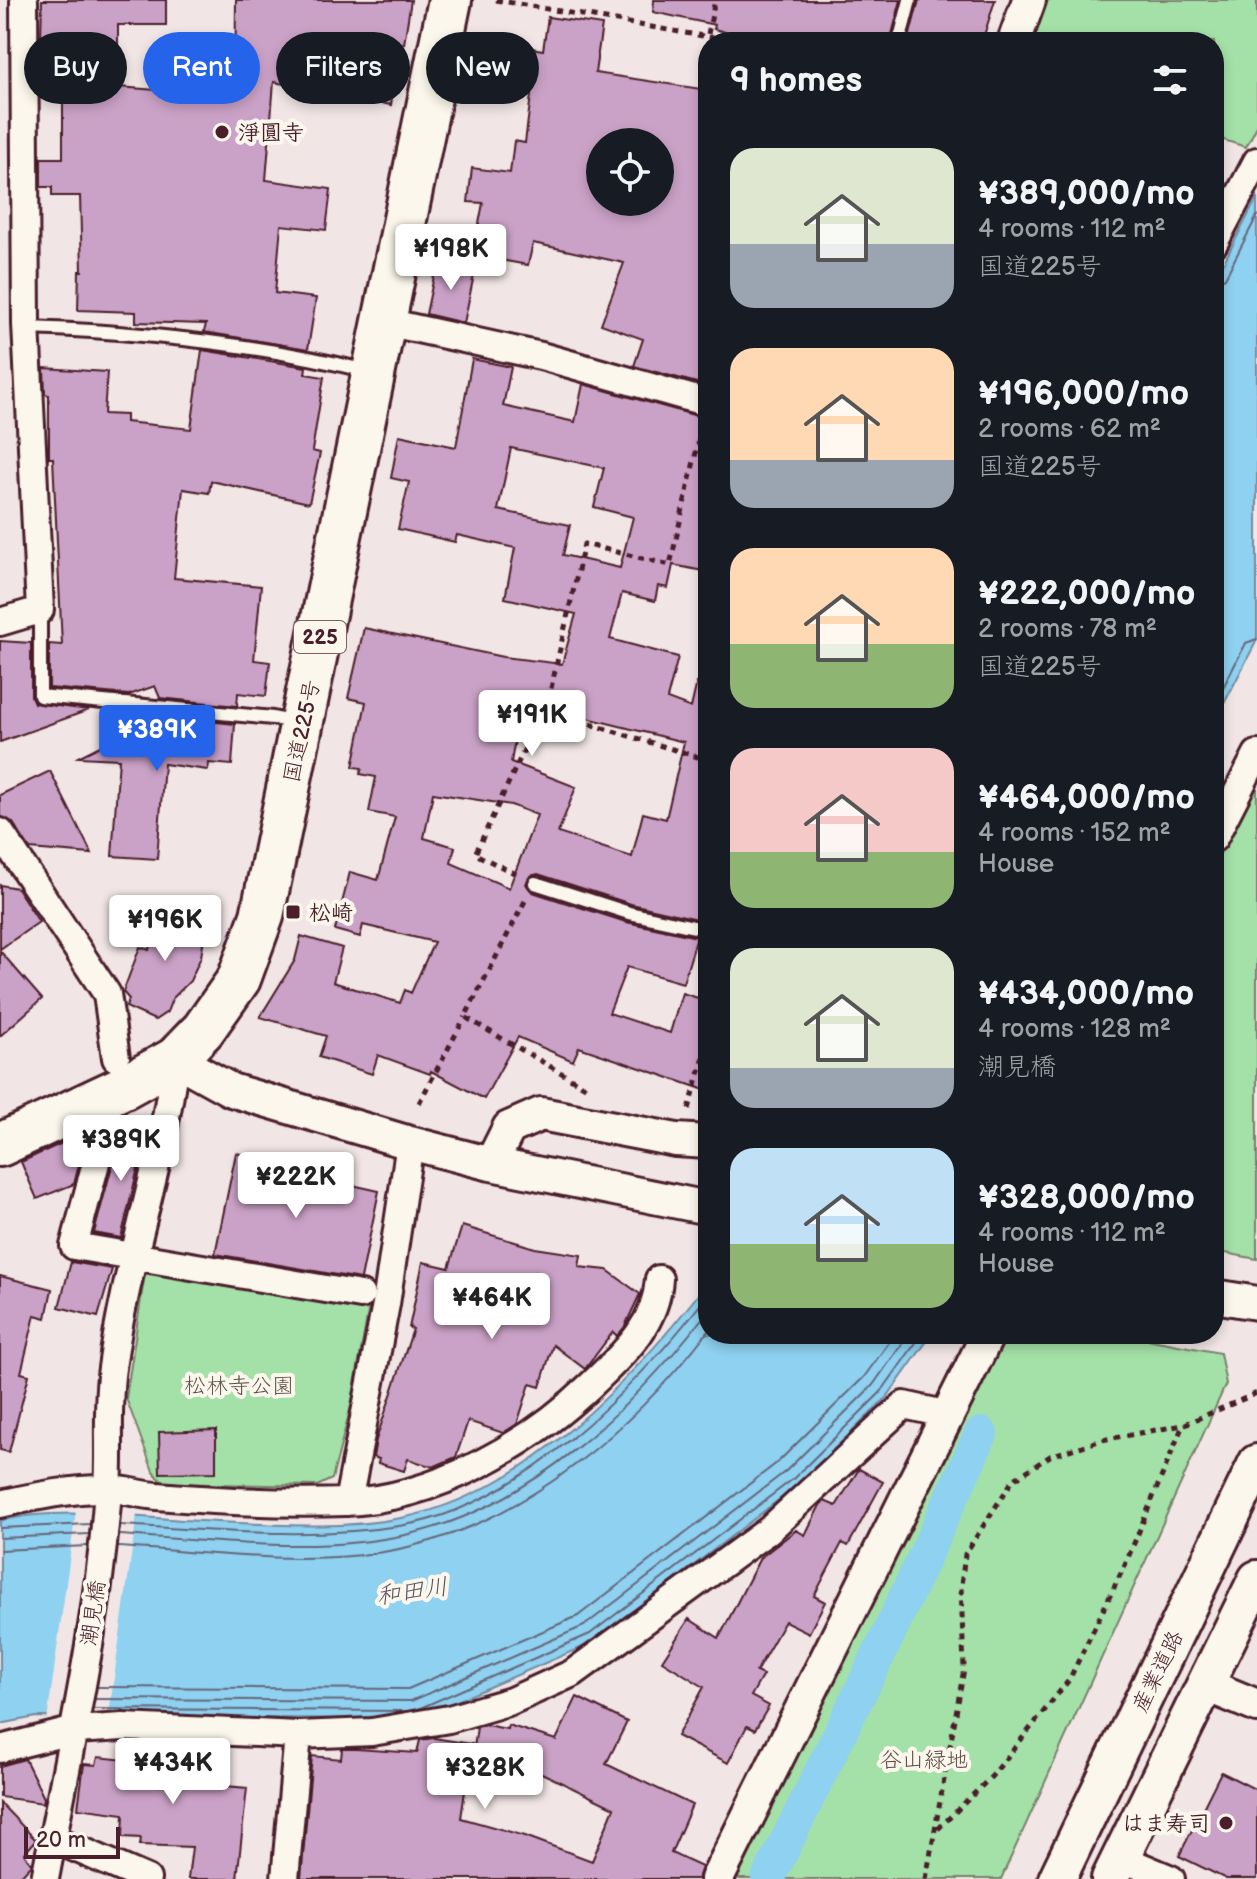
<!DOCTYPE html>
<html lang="en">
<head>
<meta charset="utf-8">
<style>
	:root { --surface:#171b24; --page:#20242c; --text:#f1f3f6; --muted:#9ea1a6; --accent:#2563eb }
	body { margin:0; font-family:"Balsamiq Sans","Klee One",sans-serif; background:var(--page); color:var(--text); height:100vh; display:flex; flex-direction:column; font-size:30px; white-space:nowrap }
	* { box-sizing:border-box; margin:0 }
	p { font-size:26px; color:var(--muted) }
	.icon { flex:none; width:44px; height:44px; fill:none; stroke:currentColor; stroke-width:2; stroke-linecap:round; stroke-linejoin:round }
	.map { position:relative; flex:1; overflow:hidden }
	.drawer { position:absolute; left:698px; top:32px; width:526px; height:1312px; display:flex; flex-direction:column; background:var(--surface); border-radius:32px; box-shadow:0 4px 12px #0003 }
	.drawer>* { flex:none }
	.top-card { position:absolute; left:24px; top:32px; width:554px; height:72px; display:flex; gap:16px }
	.buttons { position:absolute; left:586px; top:128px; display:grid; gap:16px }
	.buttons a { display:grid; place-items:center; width:88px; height:88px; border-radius:50%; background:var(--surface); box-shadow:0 4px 12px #0003; font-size:40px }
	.scale { position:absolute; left:24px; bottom:20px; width:96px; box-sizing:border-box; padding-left:8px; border:4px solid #4a1f2b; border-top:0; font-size:22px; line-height:28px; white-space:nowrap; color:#4a1f2b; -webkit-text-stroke:6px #fbf7ec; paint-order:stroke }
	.price { position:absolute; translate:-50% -68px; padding:0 18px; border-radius:8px; background:#fff; color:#222; font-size:26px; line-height:52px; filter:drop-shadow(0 2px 4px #0008) }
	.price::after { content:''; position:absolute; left:50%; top:48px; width:24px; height:18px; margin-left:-12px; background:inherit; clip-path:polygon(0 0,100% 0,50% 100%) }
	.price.selected { background:var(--accent); color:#fff }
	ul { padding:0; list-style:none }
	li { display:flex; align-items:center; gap:24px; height:200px; padding:0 32px }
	li span { display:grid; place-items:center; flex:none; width:224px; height:160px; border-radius:24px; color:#555 }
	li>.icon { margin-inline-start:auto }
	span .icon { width:96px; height:96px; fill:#fffc; stroke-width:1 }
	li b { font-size:34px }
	h2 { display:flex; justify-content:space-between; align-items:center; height:96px; padding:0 32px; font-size:34px }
	.pill { padding:0 28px; border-radius:36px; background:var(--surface); box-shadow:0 4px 12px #0003; font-size:28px; line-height:72px }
	.pill.selected { background:var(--accent); color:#fff }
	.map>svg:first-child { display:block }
	.green { fill:#a4e1a8; stroke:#77806a; stroke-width:2 }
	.water { fill:#8ed1f0; stroke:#738aa1; stroke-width:2 }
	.pier { fill:#f1e6e5 }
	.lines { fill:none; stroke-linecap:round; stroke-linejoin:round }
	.shore { stroke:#65667a; stroke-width:2 }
	.canal { stroke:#8ed1f0; stroke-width:34 }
	.building { fill:#cba2c7; stroke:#4a1f2b; stroke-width:2; fill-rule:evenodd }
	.service-casing { stroke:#4a1f2b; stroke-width:18 }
	.minor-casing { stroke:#4a1f2b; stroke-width:32 }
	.tertiary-casing { stroke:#4a1f2b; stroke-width:38 }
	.secondary-casing { stroke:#4a1f2b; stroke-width:42 }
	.trunk-casing { stroke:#4a1f2b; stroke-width:48 }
	.path { stroke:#4a1f2b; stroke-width:5; stroke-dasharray:6 6; stroke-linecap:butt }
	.service { stroke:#fbf7ec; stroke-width:12 }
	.minor { stroke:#fbf7ec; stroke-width:26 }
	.tertiary { stroke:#fbf7ec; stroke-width:32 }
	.secondary { stroke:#fbf7ec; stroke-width:36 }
	.trunk { stroke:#fbf7ec; stroke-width:42 }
	.poi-dot { fill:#4a1f2b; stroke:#fbf7ec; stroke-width:3 }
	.labels { text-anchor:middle; stroke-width:8; stroke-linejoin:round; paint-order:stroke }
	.shield { fill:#fbf7ec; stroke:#7f6065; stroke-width:2 }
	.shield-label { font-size:20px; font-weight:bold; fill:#4a1f2b }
	.poi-label { font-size:22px; font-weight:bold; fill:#4a1f2b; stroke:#fbf7ec; text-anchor:start }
	.street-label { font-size:22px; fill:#4a1f2b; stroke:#fbf7ec }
	.park-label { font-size:22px; fill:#60504a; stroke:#fbf7ec }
	.water-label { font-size:24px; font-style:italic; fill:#5e5466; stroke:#fbf7ec }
</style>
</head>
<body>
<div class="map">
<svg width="1257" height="1879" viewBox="0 0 1257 1879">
	<rect width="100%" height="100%" fill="#f1e6e5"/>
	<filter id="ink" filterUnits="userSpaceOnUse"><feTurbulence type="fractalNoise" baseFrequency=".0125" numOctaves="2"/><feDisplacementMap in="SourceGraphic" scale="16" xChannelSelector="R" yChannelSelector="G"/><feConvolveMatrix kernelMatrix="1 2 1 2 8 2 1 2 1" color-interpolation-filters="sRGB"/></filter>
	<g filter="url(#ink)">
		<path class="green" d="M1048 0H1257V126L1246 147 1214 137V42H1031Z
			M1257 780V1259L1214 1251V865Z
			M146 1266 369 1306 351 1406 332 1479 317 1486 163 1483 153 1471 126 1398Z
			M1006 1334H1121L1220 1353 1226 1384 1001 1879H731Z"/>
		<path class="water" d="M1257 198V640L1214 723V281Z
			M708 1282V1334H932L887 1397 798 1485 594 1642 415 1719 36 1717 0 1724V1521C59 1506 139 1518 200 1521 267 1524 335 1531 401 1518 527 1493 633 1379 708 1282Z"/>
		<path class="pier" d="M76 1511 137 1514 108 1721H47Z"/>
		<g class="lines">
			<path class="shore" d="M1214 283 1225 278 1257 216
				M1214 705 1246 643 1257 639
				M120 1525C213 1530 306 1540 399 1526 518 1509 637 1386 708 1295
				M0 1528 90 1524
				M119 1535C212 1540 313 1555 405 1535 529 1509 633 1408 708 1311
				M0 1538 89 1534
				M118 1547C212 1552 316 1569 408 1547 529 1519 634 1427 708 1331
				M0 1550 88 1546
				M97 1687 408 1689 578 1616 778 1462 864 1377 895 1334
				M95 1699 411 1701 584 1626 786 1471 873 1385 909 1334
				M93 1709 405 1711
				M418 1709 590 1634 793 1479 881 1392 922 1334"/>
			<path class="canal" d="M768 1879 883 1646 981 1434"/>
		</g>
		<path class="building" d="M42 0H166V25H118V87L235 96 236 0H411L404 44 400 43 391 105 274 82 266 180 331 189 326 230 281 225 275 293 316 298 308 349 204 332 206 324 136 322V312L78 310 79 271H82L80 196H52V187H41V158H63V80H40Z
			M654 0H901L890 42H762L714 29 715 25 653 12Z
			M919 0H995L982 42H908Z
			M548 17 602 25 595 73 708 90V386L634 366 643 339 601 324 624 263 533 243 528 265 473 255 483 203 468 202 472 168 510 173 514 141 525 143 533 79 474 68 479 39 543 50ZM600 142H660V202H600Z
			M437 262 475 270 464 323 426 314Z
			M202 350 306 367 305 374 324 377 312 451 320 453 309 503 211 481 209 493 183 489 174 578 261 586 254 660 270 662 266 696 238 693 237 706 160 698 155 686 129 695 49 688V644L62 645 53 458H49V395L45 394 44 368 107 372 104 414 126 415V422L191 429Z
			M472 359 511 367 503 406 575 422 583 384 708 419V572L673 565 668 588 658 586 655 601 622 593 610 639 678 657 667 699 691 708 697 682 708 683V899L702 920 631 904 538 874 530 876 526 884 532 892 626 922 697 937 683 983 627 967 609 1013 670 1033 682 993 708 1001V1091L579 1047 573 1061 518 1037 484 1099 431 1071 430 1074 378 1055 372 1074 319 1057 326 1036 260 1017 295 960 301 936 342 948 333 982 400 1003 405 990 411 993 434 942 363 925 360 937 335 930 350 872 378 880 395 817 369 812 376 777 360 774 362 768 353 767 366 702 348 698 364 628 503 657 562 664 576 614 505 598 515 548 457 535 455 542 398 529 409 482 391 478 399 435 456 447ZM511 448 604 468 594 507 633 517 620 568 563 555 570 525 498 510ZM523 694 573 705 571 714 684 742 666 819 643 813 632 857 558 833 576 787 511 762ZM433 793 511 805 537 815 509 888 451 863 455 847 424 838Z
			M0 641 31 643V696L34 703 89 710 0 742Z
			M160 716 235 724 232 765 209 763 208 770 164 764 157 859 112 856 119 759 78 757Z
			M50 771 92 854 30 849 13 823 0 816V795Z
			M0 885 17 888 39 922 0 949Z
			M156 909 207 917 201 957 190 981 172 999 167 1012 155 1020 126 1007 129 999 123 992 140 947 149 950Z
			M0 951 42 999 0 1036Z
			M123 1125 147 1131 121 1238 94 1233Z
			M73 1138 81 1157 74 1184 37 1199 21 1162Z
			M236 1153 270 1160 268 1166 379 1191 361 1279 215 1254Z
			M462 1226 535 1248 581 1255 579 1267 607 1270 640 1294 624 1328 617 1336 613 1332 585 1369 553 1345 540 1387 530 1384 517 1424 503 1433 468 1421 456 1457 433 1467 408 1459 404 1471 378 1463 379 1459 373 1457 376 1440 413 1329 409 1328 423 1262 449 1268Z
			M71 1262 112 1269 98 1317 59 1307Z
			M0 1276 52 1289 46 1318 35 1315 21 1373 29 1375 9 1452 0 1450Z
			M216 1430V1472L160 1473 159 1432Z
			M859 1469 883 1482 848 1546 842 1543 814 1596 825 1602 809 1633 785 1621 756 1672 763 1675 751 1696 769 1706 755 1730 747 1726 728 1763 677 1736 704 1687 662 1661 689 1619 719 1638 760 1558 796 1530 805 1535 820 1505 824 1501 836 1506Z
			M577 1697 627 1722 606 1764 692 1805 671 1853 702 1867 698 1879H301L312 1756 341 1759 342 1749H356L417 1753 420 1740 434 1738 472 1744 461 1818 525 1836 592 1861 614 1808 521 1763 518 1769 512 1767 510 1776 471 1768 477 1727 486 1725 507 1729 508 1725 556 1740Z
			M164 1745 217 1747 215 1785 247 1788 237 1879H188L192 1847 140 1845 141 1838 123 1837 124 1814 78 1808 84 1764 96 1765 98 1757 163 1764Z
			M25 1759 44 1798 43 1803 0 1797V1766Z
			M1221 1772 1257 1790V1879H1226L1179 1856Z
			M0 1803 36 1840 24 1854 32 1864 18 1879H0Z"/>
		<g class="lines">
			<g class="service-casing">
				<path id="service" d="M899 42 910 0
					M27 328C141 332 256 343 367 371
					M40 610V696L273 718 297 723
					M535 883 629 913 708 930"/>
			</g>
			<g class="minor-casing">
				<path id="minor" d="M1214 243 1257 161
					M386 322 541 356 708 403
					M0 622 40 610 26 324 24 0
					M0 832 107 994 116 1058
					M1214 838 1257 754
					M108 1117 74 1246 361 1295
					M348 1502 386 1304 410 1143
					M0 1504C33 1497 74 1488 108 1489 124 1489 141 1495 157 1496 218 1501 284 1504 345 1502 435 1499 530 1444 593 1383 624 1353 656 1325 659 1279
					M0 1749 75 1730 123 1727 298 1735 372 1732 449 1719 511 1701 573 1673 769 1530 904 1405 949 1415
					M52 1838 147 1879
					M1121 1858 1171 1879
					M45 1879C69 1750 99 1621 108 1489 111 1449 106 1408 112 1368 126 1263 163 1164 175 1059
					M285 1879 298 1735"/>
			</g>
			<g class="tertiary-casing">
				<path id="tertiary" d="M1014 42 1029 0
					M175 1059 231 1090 410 1143 491 1164 708 1208
					M491 1164 509 1128 541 1114 676 1140 708 1142
					M1214 1296 1257 1303
					M1206 1685 1257 1706
					M717 1879 988 1334"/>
			</g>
			<g class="secondary-casing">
				<path id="secondary" d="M1057 1879 1257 1463
					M1110 1879 1257 1579"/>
			</g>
			<g class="trunk-casing">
				<path id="trunk" d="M0 1145 124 1087 175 1059 203 1030 239 979 262 916 450 0"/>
			</g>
			<path class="path" d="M496 0 737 42
				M708 34 715 0
				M544 710 708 760
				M516 874 475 854 549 697 584 544 670 565 701 431
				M525 901 465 1017 589 1089
				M419 1103 465 1017
				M689 1109 708 1043
				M938 1829 992 1776 1069 1680 1125 1565 1183 1425 1257 1393
				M926 1879 964 1669 961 1586 965 1554 1013 1480 1050 1456 1102 1440 1183 1425"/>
			<use href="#service" class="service"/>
			<use href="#minor" class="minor"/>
			<use href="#tertiary" class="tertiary"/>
			<use href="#secondary" class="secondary"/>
			<use href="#trunk" class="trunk"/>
		</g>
	</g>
	<g class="poi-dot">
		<circle cx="222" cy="132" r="8"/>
		<rect x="285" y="904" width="16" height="16" rx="4"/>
		<circle cx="1226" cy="1823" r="8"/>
	</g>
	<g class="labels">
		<rect class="shield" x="294" y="621" width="52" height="32" rx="6"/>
		<g class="shield-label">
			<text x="320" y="644">225</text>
		</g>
		<g class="poi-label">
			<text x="238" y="140">淨圓寺</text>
			<text x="309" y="920">松崎</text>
			<text x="1210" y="1831" text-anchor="end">はま寿司</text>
		</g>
		<g class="street-label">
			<text transform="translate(301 731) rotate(-78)" y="8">国道225号</text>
			<text transform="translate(92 1613) rotate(-82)" y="8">潮見橋</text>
			<text transform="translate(1157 1671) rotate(-64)" y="8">産業道路</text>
		</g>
		<g class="park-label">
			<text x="239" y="1393">松林寺公園</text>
			<text x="924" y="1767">谷山緑地</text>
		</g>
		<g class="water-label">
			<text transform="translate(412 1591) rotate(-8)" y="8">和田川</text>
		</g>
	</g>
</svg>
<div class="buttons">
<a><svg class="icon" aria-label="locate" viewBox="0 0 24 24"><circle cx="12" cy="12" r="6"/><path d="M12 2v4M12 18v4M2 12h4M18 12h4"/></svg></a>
</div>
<div class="scale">20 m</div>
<b class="price" style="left:451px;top:292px">¥198K</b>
<b class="price" style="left:532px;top:758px">¥191K</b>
<b class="price selected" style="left:157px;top:773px">¥389K</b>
<b class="price" style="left:165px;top:963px">¥196K</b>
<b class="price" style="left:121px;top:1183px">¥389K</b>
<b class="price" style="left:296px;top:1220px">¥222K</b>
<b class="price" style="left:492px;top:1341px">¥464K</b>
<b class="price" style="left:173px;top:1806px">¥434K</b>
<b class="price" style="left:485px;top:1811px">¥328K</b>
<div class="top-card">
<a class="pill">Buy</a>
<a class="pill selected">Rent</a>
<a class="pill">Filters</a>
<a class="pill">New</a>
</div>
<section class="drawer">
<h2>9 homes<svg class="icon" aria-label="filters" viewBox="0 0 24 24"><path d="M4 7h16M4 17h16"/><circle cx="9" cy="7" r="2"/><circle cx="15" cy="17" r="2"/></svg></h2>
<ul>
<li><span style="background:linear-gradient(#dfe7d0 60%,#9aa5b1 0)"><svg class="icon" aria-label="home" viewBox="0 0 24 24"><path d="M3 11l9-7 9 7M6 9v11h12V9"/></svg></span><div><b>¥389,000/mo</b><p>4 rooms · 112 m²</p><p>国道225号</p></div></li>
<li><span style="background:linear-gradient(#ffd9b3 70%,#9aa5b1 0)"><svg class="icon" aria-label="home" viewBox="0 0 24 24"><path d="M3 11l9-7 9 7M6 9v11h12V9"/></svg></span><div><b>¥196,000/mo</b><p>2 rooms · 62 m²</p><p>国道225号</p></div></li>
<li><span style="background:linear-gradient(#ffd9b3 60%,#8fb573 0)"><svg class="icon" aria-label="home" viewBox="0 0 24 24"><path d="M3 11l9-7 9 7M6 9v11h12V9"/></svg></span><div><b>¥222,000/mo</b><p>2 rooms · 78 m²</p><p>国道225号</p></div></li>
<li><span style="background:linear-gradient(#f6c9c9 65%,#8fb573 0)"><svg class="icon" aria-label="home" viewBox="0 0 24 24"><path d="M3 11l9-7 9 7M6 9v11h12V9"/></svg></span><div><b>¥464,000/mo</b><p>4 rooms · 152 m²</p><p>House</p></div></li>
<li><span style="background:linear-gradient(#dfe7d0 75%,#9aa5b1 0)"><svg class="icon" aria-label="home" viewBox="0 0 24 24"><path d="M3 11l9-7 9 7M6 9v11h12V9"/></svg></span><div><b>¥434,000/mo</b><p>4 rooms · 128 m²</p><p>潮見橋</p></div></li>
<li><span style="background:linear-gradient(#bfe0f5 60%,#8fb573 0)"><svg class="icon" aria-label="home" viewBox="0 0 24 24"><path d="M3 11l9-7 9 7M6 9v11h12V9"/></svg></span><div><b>¥328,000/mo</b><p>4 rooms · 112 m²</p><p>House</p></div></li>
</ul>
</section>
</div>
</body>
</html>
